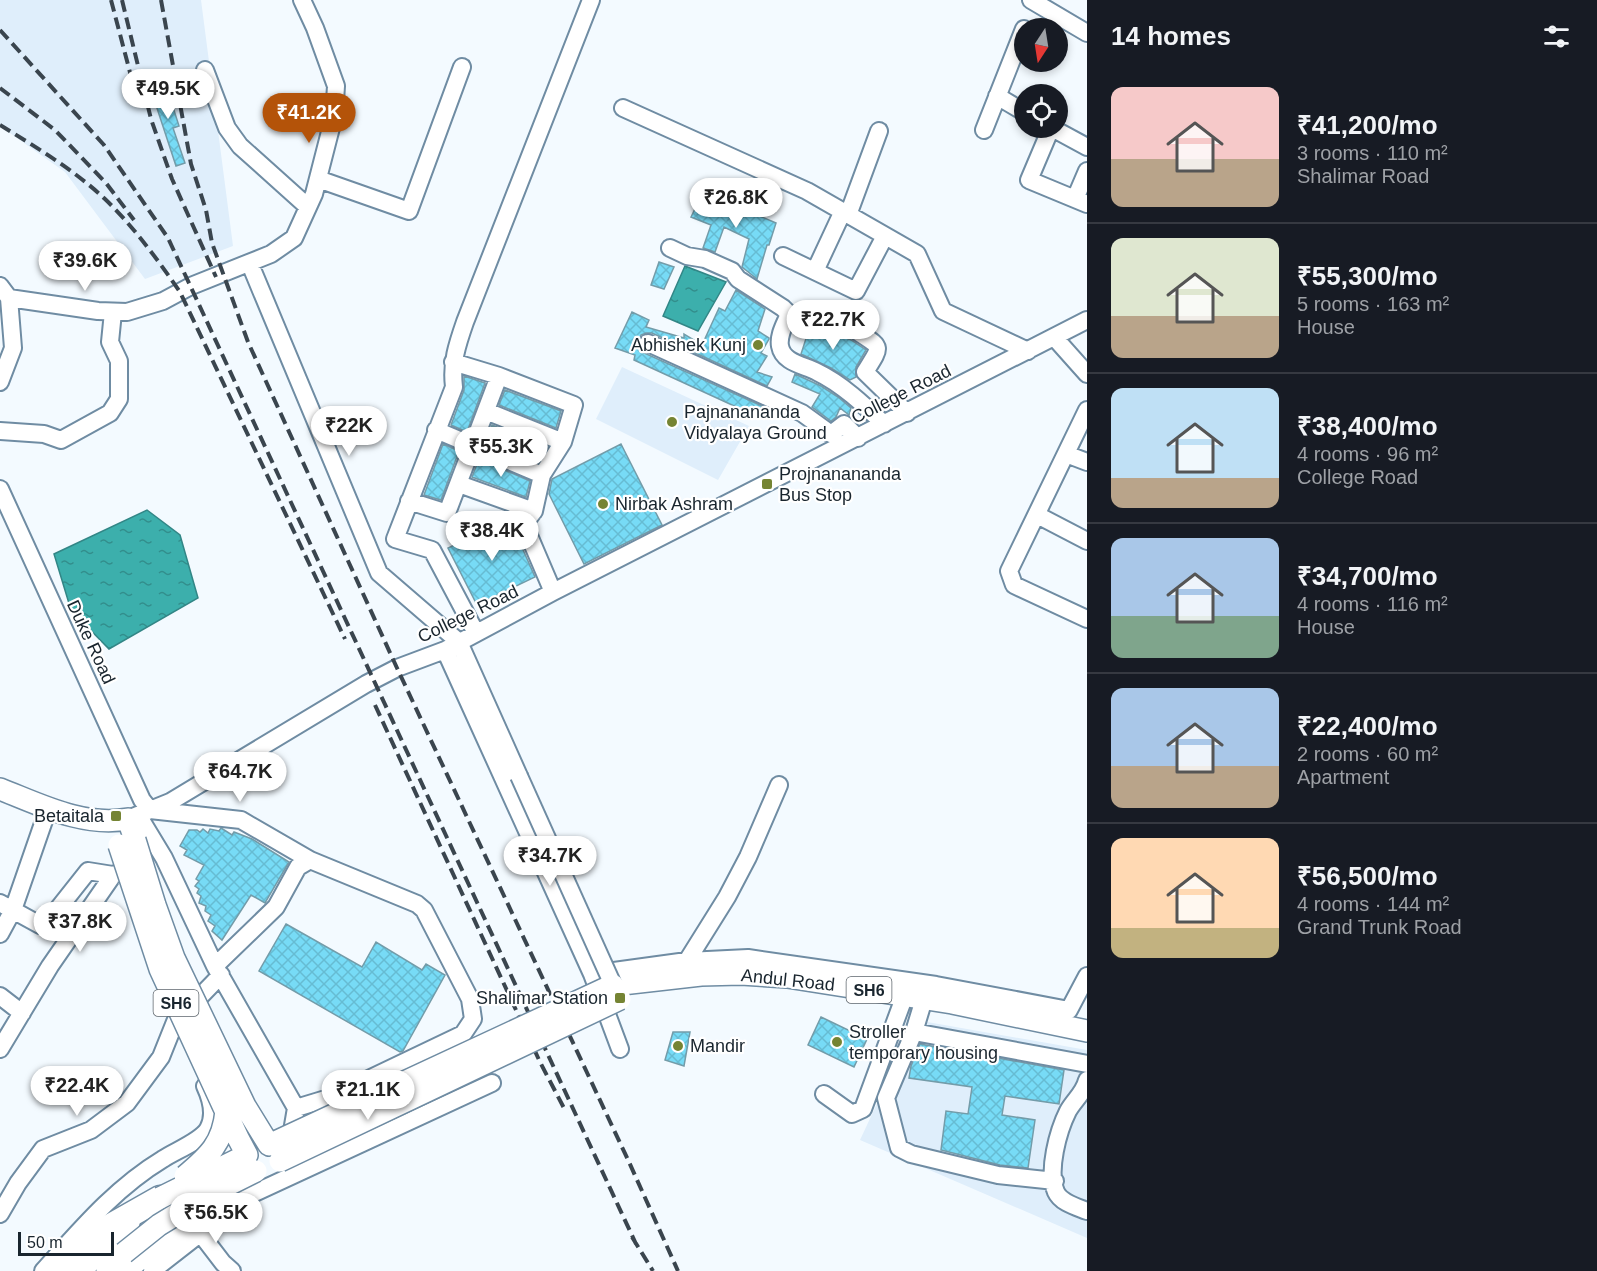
<!DOCTYPE html>
<html lang="en">
<head>
<meta charset="utf-8">
<style>
	:root { --surface:#171b24; --page:#20242c; --text:#f1f3f6; --muted:#9ea1a6; --line:#363941; --accent:#b45309 }
	body { margin:0; font-family:Helvetica,sans-serif; background:var(--page); color:var(--text); height:100vh; display:flex; flex-direction:column; font-size:22px; white-space:nowrap }
	* { box-sizing:border-box; margin:0 }
	p { font-size:20px; color:var(--muted) }
	.icon { flex:none; width:33px; height:33px; fill:none; stroke:currentColor; stroke-width:2; stroke-linecap:round; stroke-linejoin:round }
	.map { position:relative; flex:1; overflow:hidden }
	.sheet { display:flex; flex-direction:column; background:var(--surface); width:510px }
	.sheet>* { flex:none }
	.needle { width:39px; rotate:192deg }
	.buttons { position:absolute; left:1014px; top:18px; display:grid; gap:12px }
	.buttons a { display:grid; place-items:center; width:54px; height:54px; border-radius:50%; background:var(--surface); box-shadow:0 3px 9px #0003; font-size:30px }
	.scale { position:absolute; left:18px; bottom:15px; width:96px; box-sizing:border-box; padding-left:6px; border:3px solid #19252e; border-top:0; font-size:16px; line-height:21px; white-space:nowrap; color:#19252e; -webkit-text-stroke:4px #fff; paint-order:stroke }
	.price { position:absolute; translate:-50% -51px; padding:0 14px; border-radius:21px; background:#fff; color:#222; font-size:20px; line-height:39px; filter:drop-shadow(0 2px 3px #0008) }
	.price::after { content:''; position:absolute; left:50%; top:36px; width:18px; height:14px; margin-left:-9px; background:inherit; clip-path:polygon(0 0,100% 0,50% 100%) }
	.price.active { background:var(--accent); color:#fff }
	ul { padding:0; list-style:none }
	li { display:flex; align-items:center; gap:18px; height:150px; padding:0 24px }
	li+li { border-top:2px solid var(--line) }
	li span { display:grid; place-items:center; flex:none; width:168px; height:120px; border-radius:12px; color:#555 }
	li>.icon { margin-inline-start:auto }
	span .icon { width:72px; height:72px; fill:#fffc; stroke-width:1 }
	li b { font-size:26px }
	h2 { display:flex; justify-content:space-between; align-items:center; height:72px; padding:0 24px; font-size:26px }
	main { display:flex; flex:1; min-height:0 }
	.map>svg:first-child { display:block }
	.built { fill:#dfeefb }
	.water { fill:url(#water-ripples); stroke:#328686; stroke-width:1.5 }
	.building { fill:url(#building-cross-hatch); stroke:#739ca9; stroke-width:1.5 }
	.lines { fill:none; stroke-linecap:round; stroke-linejoin:round }
	.minor-casing { stroke:#6f8ca3; stroke-width:20 }
	.major-casing { stroke:#6f8ca3; stroke-width:24 }
	.highway-casing { stroke:#6f8ca3; stroke-width:27 }
	.minor { stroke:#fff; stroke-width:16 }
	.major { stroke:#fff; stroke-width:21 }
	.highway { stroke:#fff; stroke-width:24 }
	.rail { stroke:#3a454e; stroke-width:4; stroke-dasharray:12 6; stroke-linecap:butt }
	.minor-bridge-casing { stroke:#6f8ca3; stroke-width:20; stroke-linecap:butt }
	.major-bridge-casing { stroke:#6f8ca3; stroke-width:24; stroke-linecap:butt }
	.minor-bridge { stroke:#fff; stroke-width:16 }
	.major-bridge { stroke:#fff; stroke-width:21 }
	.poi-dot { fill:#758433; stroke:#fff; stroke-width:2 }
	.labels { text-anchor:middle; stroke-width:4.5; stroke-linejoin:round; paint-order:stroke }
	.shield { fill:#fff; stroke:#5e666d; stroke-width:1.5 }
	.shield-label { font-size:16px; font-weight:bold; fill:#19252e }
	.poi-label { font-size:18px; fill:#19252e; stroke:#fff; text-anchor:start }
	.street-label { font-size:18px; fill:#19252e; stroke:#fff }
</style>
</head>
<body>
<main>
<div class="map">
<svg width="1087" height="1271" viewBox="0 0 1087 1271">
	<defs>
		<pattern id="water-ripples" width="26" height="14" patternUnits="userSpaceOnUse" patternTransform="scale(1.5)"><rect width="26" height="14" fill="#3cafac"/><path d="M2 4q2-2 4 0t4 0M15 11q2-2 4 0t4 0" fill="none" stroke="#328e8c"/></pattern>
		<pattern id="building-cross-hatch" width="8" height="8" patternUnits="userSpaceOnUse" patternTransform="scale(1.5)"><rect width="8" height="8" fill="#77dbf6"/><path d="M0 0l8 8M0 8l8-8" fill="none" stroke="#66bcd3"/></pattern>
	</defs>
	<rect width="100%" height="100%" fill="#f3faff"/>
	<path class="built" d="M0 0H201L233 246 145 279 65 172 0 126Z
		M622 367 749 426 718 480 596 419Z
		M916 1020 1087 1050V1238L860 1140Z"/>
	<path class="water" d="M685 266 726 282 698 331 663 316Z
		M147 510 180 535 198 598 109 649 71 610 54 554Z"/>
	<path class="building" d="M166 85 179 126 173 128 185 163 176 166 150 87Z
		M703 192 776 223 769 245H767L757 279 742 267 749 239 724 227 715 252 703 248 711 225 691 217Z
		M659 262 674 267 664 289 651 285Z
		M736 290 765 309 758 331 769 338V339L761 353 767 356 757 372 772 377 767 386 652 333H646L641 335 638 345 644 353 762 406 756 416 634 360 635 355 615 348 632 312 649 320 646 327 684 338V334L702 345 719 308 725 311Z
		M811 323 851 340 866 350 856 367V377L850 380 831 368 801 354Z
		M795 374 821 386 838 397 851 408 849 415 840 408 836 417 831 421 812 407 820 394 792 382Z
		M464 376 485 383 467 432 451 425 464 390Z
		M505 390 561 411 556 428 499 405Z
		M492 425 547 447 538 462 486 440Z
		M443 444 459 451 441 500 424 495Z
		M621 444 662 525 584 564 549 494 552 479Z
		M479 459 530 481 526 497 472 477Z
		M509 518 535 577 477 605 448 548Z
		M221 828 232 835 234 832 252 839 289 862 265 903 251 895 222 940 212 931 215 926 208 921 211 915 205 911 206 906 199 903 201 896 197 893 199 889 195 886 199 881 196 879 204 865 184 855 187 850 180 846 189 830H197L200 832 203 829 208 833 210 829 219 831Z
		M286 924 362 967 376 942 422 970 426 964 445 975 403 1051 400 1052 259 971Z
		M821 1017 867 1039 854 1067 808 1045Z
		M673 1032H690L684 1066 665 1060Z
		M920 1044 1064 1070 1059 1104 1005 1096 1002 1115 1035 1120 1028 1168 1000 1165 941 1150 946 1111 968 1114 972 1087 909 1078 911 1066Z"/>
	<g class="lines">
		<g class="minor-casing">
			<path id="minor" d="M1031 0 1087 33
				M205 70 227 128 240 146 308 207
				M997 96 1024 112
				M623 108 807 191 917 254 943 311 1028 351
				M1051 128 1029 180 1087 204
				M1052 128 1087 147
				M984 130 1024 29
				M318 179 409 211 462 67
				M1075 199 1087 171
				M848 215 879 131
				M670 248 687 256 705 259 732 271 738 279 783 308 789 314C785 324 778 335 780 346 783 363 804 365 817 372 842 384 864 405 884 424
				M783 256 856 291 885 236
				M250 264 379 573 459 642 519 776
				M815 271 843 211
				M0 286 9 298 13 348 0 382
				M9 298 98 311 127 312 163 301 191 286 271 254 294 238 314 194 334 116 336 86 315 28 302 0
				M862 319 858 332C882 348 882 345 865 372L907 413
				M1054 337 1087 374
				M648 343 802 413 831 434 844 424 858 438
				M453 362 499 376 574 405 563 442 542 475 534 511 524 524 553 592
				M1087 410 1009 571 1014 585 1087 619
				M486 411 563 442
				M436 430 542 475
				M0 431 44 434 61 440 110 413 119 399V361L110 342 113 312
				M1066 454 1087 462
				M459 484 534 511
				M0 489 142 800 150 810 241 820 310 860
				M409 501 447 513 499 376
				M1037 515 1087 541
				M476 633 432 550 395 539 454 387C451 363 457 345 465 322L591 0
				M445 650 592 974 620 1049
				M138 815 164 858 215 966 296 1108 290 1143
				M128 819 170 802 366 684 397 668 445 650 553 592 1087 320
				M0 903 40 925 46 924 88 871 113 875
				M0 934 13 910 48 809
				M687 961 727 897 748 857 779 785
				M215 966 276 907 298 867 310 860 417 904 424 910 470 999 473 1019 463 1034 329 1098 296 1108
				M592 974 687 961 748 958 936 985 1069 1010 1087 976
				M0 996 22 1013
				M188 1009 221 975
				M914 1032 924 999
				M0 1049 50 966 113 875 137 867
				M1087 1080C1084 1093 1074 1100 1068 1111 1058 1131 1047 1171 1056 1192 1061 1203 1077 1207 1087 1211
				M824 1094 852 1114 863 1109 905 995
				M1055 1181 998 1175 911 1154 899 1148 886 1098 914 1032 1087 1064
				M0 1214 18 1183 43 1149 91 1130 127 1103 161 1057 175 1022
				M200 1233 223 1263 232 1271
				M43 1271C80 1230 115 1188 163 1159 175 1151 201 1141 208 1129 216 1115 211 1099 205 1086
				M129 1271 156 1249 207 1215 492 1083
				M152 1271 202 1232"/>
		</g>
		<g class="major-casing">
			<path id="major" d="M0 789C41 805 83 827 128 819L135 840
				M613 985 701 975 741 974 787 977 952 1003 1087 1031
				M81 1271 113 1236 129 1223
				M107 1271 124 1253"/>
		</g>
		<g class="highway-casing">
			<path id="highway" d="M60 1271 100 1232 160 1198"/>
		</g>
		<use href="#minor" class="minor"/>
		<use href="#major" class="major"/>
		<use href="#highway" class="highway"/>
		<path class="rail" d="M111 0 132 80
			M122 0 151 119 172 179 216 277
			M161 0 191 164 206 210 212 243 248 342 397 668 629 1162 678 1271
			M0 30 104 145 168 238 636 1244
			M0 88 55 130 106 183 134 220
			M0 125C36 147 74 170 105 199 133 226 158 260 180 292L345 639
			M375 705 540 1062 565 1110
			M632 1237 653 1271"/>
		<g class="minor-bridge-casing">
			<path id="minor-bridge" d="M519 776 613 985"/>
		</g>
		<g class="major-bridge-casing">
			<path id="major-bridge" d="M135 840 155 905 174 958 245 1106 269 1145 613 985
				M119 845 160 969 238 1138 247 1155 160 1198
				M280 1161 620 999
				M185 1176C209 1156 223 1143 226 1111
				M124 1253 159 1225 208 1195 256 1171"/>
		</g>
		<use href="#minor-bridge" class="minor-bridge"/>
		<use href="#major-bridge" class="major-bridge"/>
	</g>
	<g class="poi-dot">
		<circle cx="758" cy="345" r="6"/>
		<circle cx="672" cy="422" r="6"/>
		<rect x="761" y="478" width="12" height="12" rx="3"/>
		<circle cx="603" cy="504" r="6"/>
		<rect x="110" y="810" width="12" height="12" rx="3"/>
		<rect x="614" y="992" width="12" height="12" rx="3"/>
		<circle cx="837" cy="1042" r="6"/>
		<circle cx="678" cy="1046" r="6"/>
	</g>
	<g class="labels">
		<g class="shield">
			<rect x="846.5" y="977" width="45" height="26" rx="4.5"/>
			<rect x="153.5" y="990" width="45" height="26" rx="4.5"/>
		</g>
		<g class="shield-label">
			<text x="869" y="996">SH6</text>
			<text x="176" y="1009">SH6</text>
		</g>
		<g class="poi-label">
			<text x="746" y="351" text-anchor="end">Abhishek Kunj</text>
			<text x="684" y="418">Pajnanananda<tspan x="684" dy="21">Vidyalaya Ground</tspan></text>
			<text x="779" y="480">Projnanananda<tspan x="779" dy="21">Bus Stop</tspan></text>
			<text x="615" y="510">Nirbak Ashram</text>
			<text x="104" y="822" text-anchor="end">Betaitala</text>
			<text x="608" y="1004" text-anchor="end">Shalimar Station</text>
			<text x="849" y="1038">Stroller<tspan x="849" dy="21">temporary housing</tspan></text>
			<text x="690" y="1052">Mandir</text>
		</g>
		<g class="street-label">
			<text transform="translate(901 394) rotate(-27)" y="6">College Road</text>
			<text transform="translate(468 614) rotate(-26)" y="6">College Road</text>
			<text transform="translate(91 642) rotate(65)" y="6">Duke Road</text>
			<text transform="translate(788 980) rotate(6)" y="6">Andul Road</text>
		</g>
	</g>
</svg>
<div class="buttons">
<a><svg class="needle" viewBox="-14 -14 28 28"><path d="M0-13l5 13h-10z" fill="#e53935"/><path d="M0 13l5-13h-10z" fill="#9ea1a6"/></svg></a>
<a><svg class="icon" aria-label="locate" viewBox="0 0 24 24"><circle cx="12" cy="12" r="6"/><path d="M12 2v4M12 18v4M2 12h4M18 12h4"/></svg></a>
</div>
<div class="scale">50 m</div>
<b class="price" style="left:168px;top:120px">₹49.5K</b>
<b class="price active" style="left:309px;top:144px">₹41.2K</b>
<b class="price" style="left:736px;top:229px">₹26.8K</b>
<b class="price" style="left:85px;top:292px">₹39.6K</b>
<b class="price" style="left:833px;top:351px">₹22.7K</b>
<b class="price" style="left:349px;top:457px">₹22K</b>
<b class="price" style="left:501px;top:478px">₹55.3K</b>
<b class="price" style="left:492px;top:562px">₹38.4K</b>
<b class="price" style="left:240px;top:803px">₹64.7K</b>
<b class="price" style="left:550px;top:887px">₹34.7K</b>
<b class="price" style="left:80px;top:953px">₹37.8K</b>
<b class="price" style="left:77px;top:1117px">₹22.4K</b>
<b class="price" style="left:368px;top:1121px">₹21.1K</b>
<b class="price" style="left:216px;top:1244px">₹56.5K</b>
</div>
<section class="sheet">
<h2>14 homes<svg class="icon" aria-label="filters" viewBox="0 0 24 24"><path d="M4 7h16M4 17h16"/><circle cx="9" cy="7" r="2"/><circle cx="15" cy="17" r="2"/></svg></h2>
<ul>
<li><span style="background:linear-gradient(#f6c9c9 60%,#b9a48a 0)"><svg class="icon" aria-label="home" viewBox="0 0 24 24"><path d="M3 11l9-7 9 7M6 9v11h12V9"/></svg></span><div><b>₹41,200/mo</b><p>3 rooms · 110 m²</p><p>Shalimar Road</p></div></li>
<li><span style="background:linear-gradient(#dfe7d0 65%,#b9a48a 0)"><svg class="icon" aria-label="home" viewBox="0 0 24 24"><path d="M3 11l9-7 9 7M6 9v11h12V9"/></svg></span><div><b>₹55,300/mo</b><p>5 rooms · 163 m²</p><p>House</p></div></li>
<li><span style="background:linear-gradient(#bfe0f5 75%,#b9a48a 0)"><svg class="icon" aria-label="home" viewBox="0 0 24 24"><path d="M3 11l9-7 9 7M6 9v11h12V9"/></svg></span><div><b>₹38,400/mo</b><p>4 rooms · 96 m²</p><p>College Road</p></div></li>
<li><span style="background:linear-gradient(#a9c7e8 65%,#7fa58c 0)"><svg class="icon" aria-label="home" viewBox="0 0 24 24"><path d="M3 11l9-7 9 7M6 9v11h12V9"/></svg></span><div><b>₹34,700/mo</b><p>4 rooms · 116 m²</p><p>House</p></div></li>
<li><span style="background:linear-gradient(#a9c7e8 65%,#b9a48a 0)"><svg class="icon" aria-label="home" viewBox="0 0 24 24"><path d="M3 11l9-7 9 7M6 9v11h12V9"/></svg></span><div><b>₹22,400/mo</b><p>2 rooms · 60 m²</p><p>Apartment</p></div></li>
<li><span style="background:linear-gradient(#ffd9b3 75%,#c2b280 0)"><svg class="icon" aria-label="home" viewBox="0 0 24 24"><path d="M3 11l9-7 9 7M6 9v11h12V9"/></svg></span><div><b>₹56,500/mo</b><p>4 rooms · 144 m²</p><p>Grand Trunk Road</p></div></li>
</ul>
</section>
</main>
</body>
</html>
